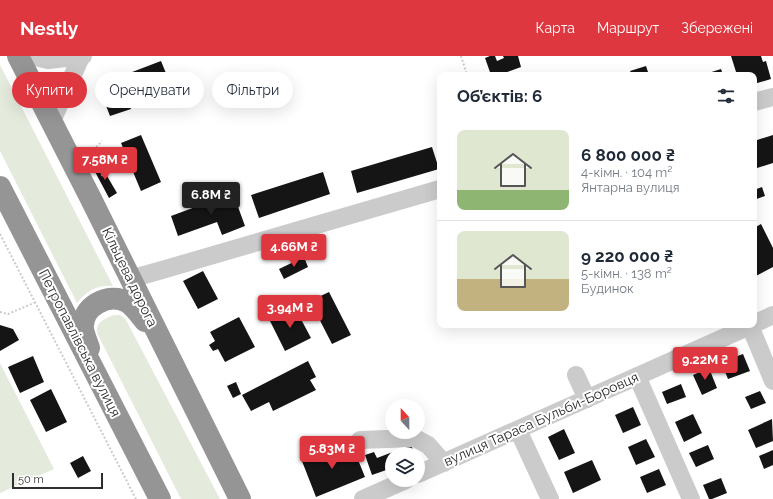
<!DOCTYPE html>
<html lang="uk">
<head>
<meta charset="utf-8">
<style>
	:root { --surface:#fff; --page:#f2f2f3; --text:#1f2937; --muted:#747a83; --line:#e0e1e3; --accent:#df373f }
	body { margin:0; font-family:Raleway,sans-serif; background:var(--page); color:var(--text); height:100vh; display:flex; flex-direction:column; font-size:15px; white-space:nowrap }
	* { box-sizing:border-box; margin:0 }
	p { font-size:13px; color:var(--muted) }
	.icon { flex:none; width:22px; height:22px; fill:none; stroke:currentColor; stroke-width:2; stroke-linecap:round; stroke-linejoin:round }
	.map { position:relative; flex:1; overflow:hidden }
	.drawer { position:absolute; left:437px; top:16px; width:320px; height:256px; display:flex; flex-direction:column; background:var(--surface); border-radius:8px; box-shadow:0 4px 16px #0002 }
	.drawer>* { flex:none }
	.hud { position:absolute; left:12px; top:16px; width:365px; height:36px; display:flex; gap:8px }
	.needle { width:26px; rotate:339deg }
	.buttons { position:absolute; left:385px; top:343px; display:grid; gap:8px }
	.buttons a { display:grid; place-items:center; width:40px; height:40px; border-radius:50%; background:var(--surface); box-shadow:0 4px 16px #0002; font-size:20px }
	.scale { position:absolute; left:12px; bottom:10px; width:91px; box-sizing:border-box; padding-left:4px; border:2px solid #2e2e2e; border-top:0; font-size:11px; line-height:14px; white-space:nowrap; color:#2e2e2e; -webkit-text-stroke:3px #fff; paint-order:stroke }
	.price { position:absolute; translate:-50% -34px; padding:0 9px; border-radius:4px; background:var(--accent); color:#fff; font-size:13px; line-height:26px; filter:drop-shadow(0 1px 2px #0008) }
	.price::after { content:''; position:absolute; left:50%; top:24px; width:12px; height:9px; margin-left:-6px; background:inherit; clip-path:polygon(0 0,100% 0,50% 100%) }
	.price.selected { background:#222; color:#fff }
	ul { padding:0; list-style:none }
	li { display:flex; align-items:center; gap:12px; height:100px; padding:0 20px }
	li+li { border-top:1px solid var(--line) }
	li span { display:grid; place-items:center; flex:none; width:112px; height:80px; border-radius:8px; color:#555 }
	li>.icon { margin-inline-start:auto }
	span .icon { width:48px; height:48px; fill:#fffc; stroke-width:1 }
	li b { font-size:17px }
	h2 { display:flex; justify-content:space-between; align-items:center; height:48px; padding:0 20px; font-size:17px }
	.chip { padding:0 14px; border-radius:18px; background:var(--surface); box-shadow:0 4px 16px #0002; font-size:14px; line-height:36px }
	.chip.selected { background:var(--accent); color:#fff }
	header { display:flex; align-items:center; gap:24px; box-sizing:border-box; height:56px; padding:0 20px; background:var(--accent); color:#fff }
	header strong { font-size:19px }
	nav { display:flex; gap:22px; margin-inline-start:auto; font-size:14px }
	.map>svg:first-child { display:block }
	.green { fill:#e4ebdd }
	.building { fill:#151515 }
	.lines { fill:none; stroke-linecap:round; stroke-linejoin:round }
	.path { stroke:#cbcbcb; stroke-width:2; stroke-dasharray:2 2; stroke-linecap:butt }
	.minor { stroke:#cbcbcb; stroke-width:18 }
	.highway { stroke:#959595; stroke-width:22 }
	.labels { text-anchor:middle; stroke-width:4; stroke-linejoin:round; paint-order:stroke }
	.street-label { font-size:14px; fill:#2e2e2e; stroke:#fff }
</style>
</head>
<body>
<header>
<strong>Nestly</strong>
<nav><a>Карта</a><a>Маршрут</a><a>Збережені</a></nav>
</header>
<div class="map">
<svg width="773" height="443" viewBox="0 0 773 443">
	<rect width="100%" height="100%" fill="#fff"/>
	<path class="green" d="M0 9 113 230C98 228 86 235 77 247L0 95Z
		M114 259H120L125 262 220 443H181L97 277C95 266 106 262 114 259Z
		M0 307 54 413 0 437Z"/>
	<path class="building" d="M490 0H495L497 5 504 2 503 0H518L521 11 499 19H491L485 2Z
		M731 0H761L763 6 766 5 771 23 754 28V19H737Z
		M161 5 170 27 127 43 131 53 110 60 98 29Z
		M646 10 649 19H632L630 15Z
		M721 13 723 19H702Z
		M141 79 161 126 141 135 121 87Z
		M773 79V107L754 113V85Z
		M432 91 439 113 357 137 351 115Z
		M100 108 117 137 109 142 93 112Z
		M323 116 330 138 259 162 251 139Z
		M762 131 765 140 754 144V134Z
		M233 137 245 170 222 179 217 166 178 180 171 160Z
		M761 168 773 192V211L754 221V172Z
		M304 201 308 211 284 223 279 213Z
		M203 215 218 243 198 253 183 225Z
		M329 236 351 279 332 288 310 245Z
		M294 250 311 282 285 295 269 263Z
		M239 261 255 291 225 306 218 293 213 295 209 289 215 285 210 276Z
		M0 269 13 273 19 284 0 295Z
		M743 298 750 315 728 323 721 306Z
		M33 300 44 326 20 337 8 311Z
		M308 305 316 321 310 324 316 334 273 355 269 346 251 355 242 339Z
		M709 312 717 332 702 339 693 319Z
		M236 326 241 338 233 342 227 330Z
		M681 328 686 341 667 348 662 336Z
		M51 333 67 366 46 376 30 344Z
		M760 335 766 347 751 353 745 341Z
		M633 351 641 369 623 377 615 359Z
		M693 358 702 377 684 386 675 366Z
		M772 363 773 385 756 392 748 374Z
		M564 373 575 397 559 404 548 381Z
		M646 383 655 401 636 409 628 391Z
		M352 389 365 421 316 441 300 400 317 393 321 402Z
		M411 389 415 398H392V412L372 419 365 399 374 396 377 402Z
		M708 389 714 403 696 411 689 397Z
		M773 394V409L764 413 759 400Z
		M83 400 91 415 78 422 70 407Z
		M592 404 601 424 573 437 564 416Z
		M659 413 666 429 647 437 640 421Z
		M721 422 727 437 712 443H709L703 429Z"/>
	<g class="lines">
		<path class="path" d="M461 0 467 19
			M88 100 102 85
			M98 111 103 121
			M0 178 136 443
			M0 256 8 258 36 246"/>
		<path class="minor" d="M31 0 48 4 83 0
			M754 46 773 41
			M52 65 81 1
			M130 223 155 216 440 133
			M754 268 773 259
			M750 270 773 325
			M576 319 587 343
			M637 320 691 443
			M518 374 550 443
			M360 384 415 382 428 389 444 407
			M418 418 752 269
			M363 443 406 424"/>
		<path class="highway" d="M18 0 90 141 240 443
			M0 131 160 443
			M89 292C87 286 84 279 83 273 81 250 109 236 127 246 134 250 140 259 145 265"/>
	</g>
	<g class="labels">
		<g class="street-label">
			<text transform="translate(130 221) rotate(64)" y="5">Кільцева дорога</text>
			<text transform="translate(80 287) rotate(63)" y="5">Петропавлівська вулиця</text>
			<text transform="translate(541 363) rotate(-24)" y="5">вулиця Тараса Бульби-Боровця</text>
		</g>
	</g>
</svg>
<div class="buttons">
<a><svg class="needle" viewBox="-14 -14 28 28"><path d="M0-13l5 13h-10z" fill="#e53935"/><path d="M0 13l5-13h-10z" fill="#747a83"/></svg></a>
<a><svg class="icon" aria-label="layers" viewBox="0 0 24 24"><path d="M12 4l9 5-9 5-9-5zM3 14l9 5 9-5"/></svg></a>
</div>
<div class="scale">50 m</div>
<b class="price" style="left:105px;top:125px">7.58M ₴</b>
<b class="price selected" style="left:211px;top:160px">6.8M ₴</b>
<b class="price" style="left:294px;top:212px">4.66M ₴</b>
<b class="price" style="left:290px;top:273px">3.94M ₴</b>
<b class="price" style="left:705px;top:325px">9.22M ₴</b>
<b class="price" style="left:332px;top:414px">5.83M ₴</b>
<div class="hud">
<a class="chip selected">Купити</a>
<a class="chip">Орендувати</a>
<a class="chip">Фільтри</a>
</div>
<section class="drawer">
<h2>Об’єктів: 6<svg class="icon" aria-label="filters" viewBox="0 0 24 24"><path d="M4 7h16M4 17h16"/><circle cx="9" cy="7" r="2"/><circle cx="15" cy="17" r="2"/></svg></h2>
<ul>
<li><span style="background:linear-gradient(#dfe7d0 75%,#8fb573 0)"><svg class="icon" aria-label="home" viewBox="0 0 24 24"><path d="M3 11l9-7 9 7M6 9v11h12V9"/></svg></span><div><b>6 800 000 ₴</b><p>4-кімн. · 104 m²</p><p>Янтарна вулиця</p></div></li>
<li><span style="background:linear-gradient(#dfe7d0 60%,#c2b280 0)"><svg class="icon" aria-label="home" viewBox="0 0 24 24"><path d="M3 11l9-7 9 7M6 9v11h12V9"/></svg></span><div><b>9 220 000 ₴</b><p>5-кімн. · 138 m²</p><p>Будинок</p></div></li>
</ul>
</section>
</div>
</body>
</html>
